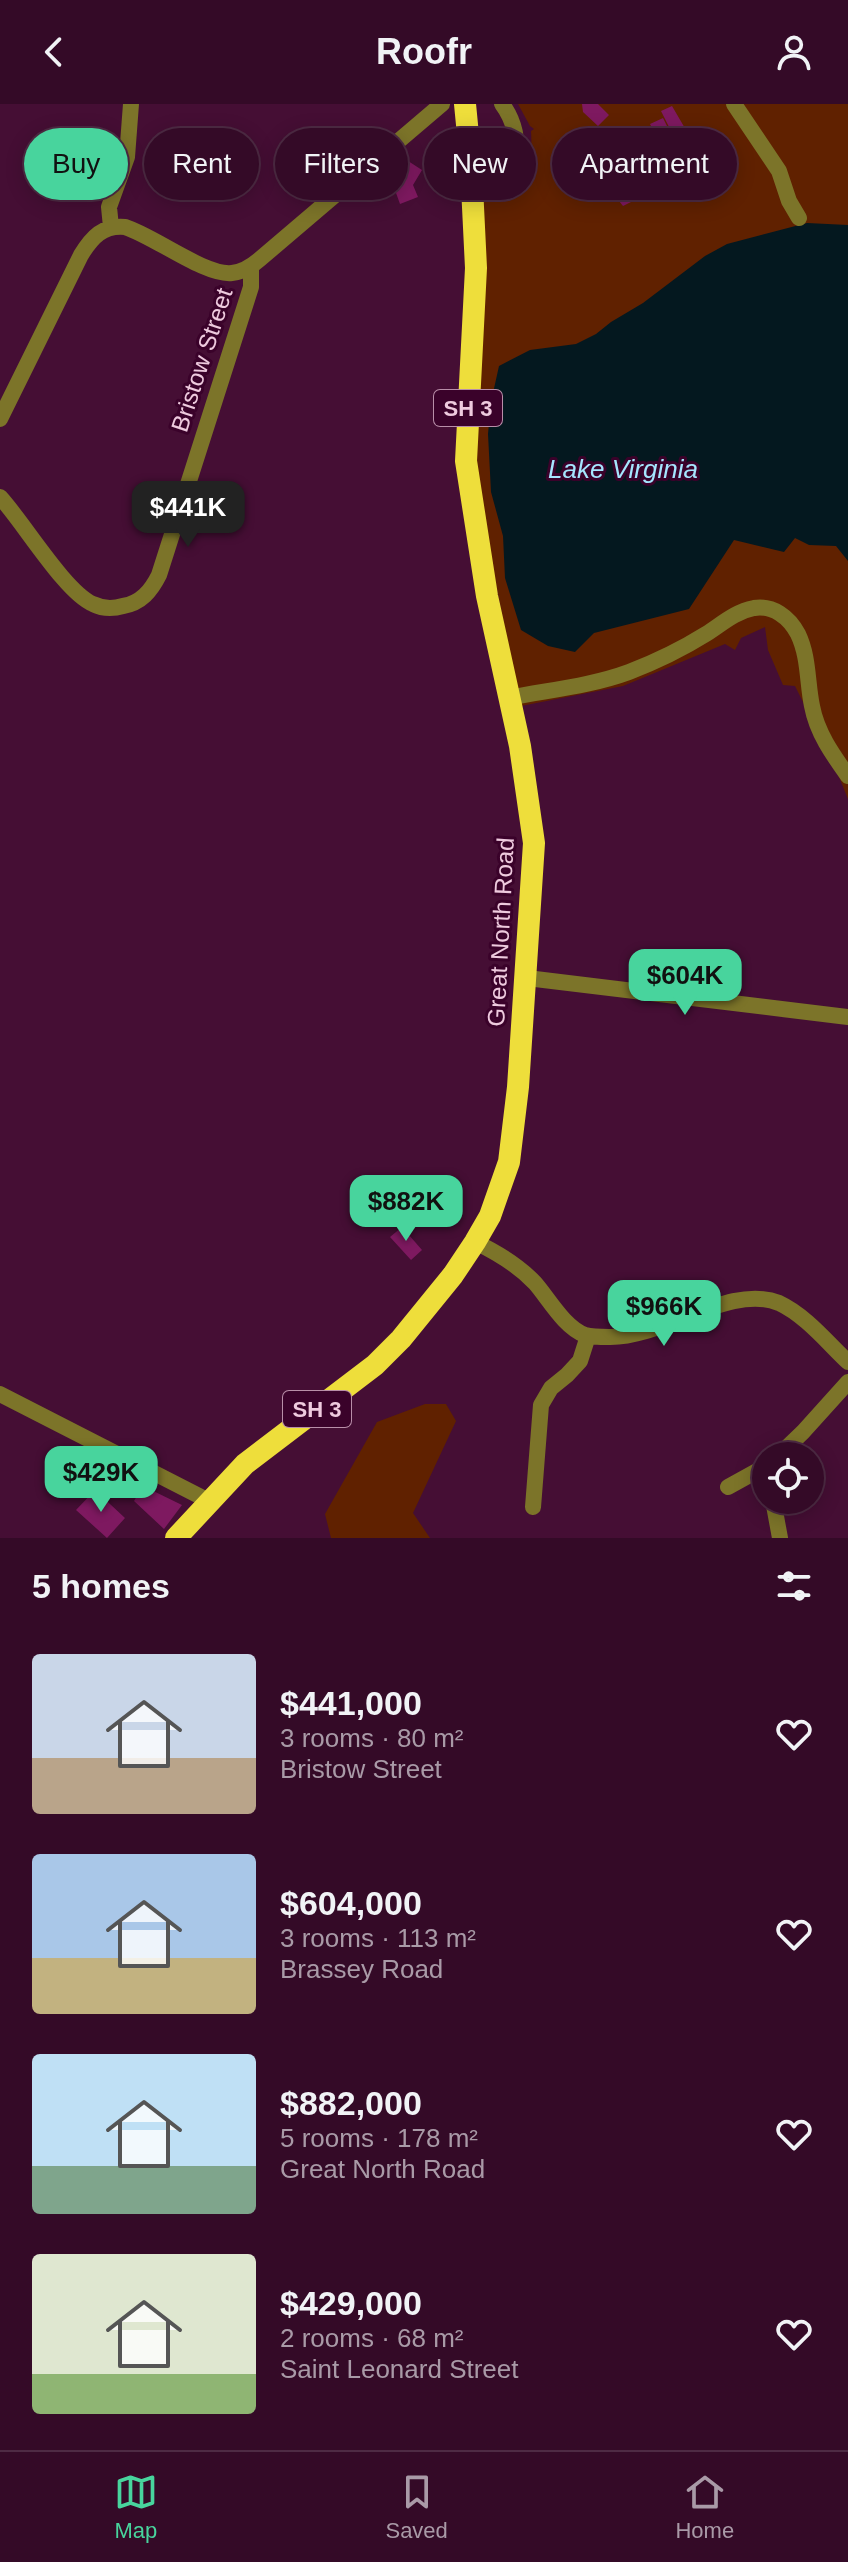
<!DOCTYPE html>
<html lang="en">
<head>
<meta charset="utf-8">
<style>
	:root { --surface:#340a27; --page:#3f1833; --text:#f1f3f6; --muted:#a99aa7; --line:#4e2b44; --accent:#48d49d }
	body { margin:0; font-family:Arial,sans-serif; background:var(--page); color:var(--text); height:100vh; display:flex; flex-direction:column; font-size:30px; white-space:nowrap }
	* { box-sizing:border-box; margin:0 }
	p { font-size:26px; color:var(--muted) }
	.icon { flex:none; width:44px; height:44px; fill:none; stroke:currentColor; stroke-width:2; stroke-linecap:round; stroke-linejoin:round }
	.map { position:relative; height:1434px; overflow:hidden }
	.panel { display:flex; flex-direction:column; background:var(--surface); flex:1 }
	.panel>* { flex:none }
	.hud { position:absolute; left:24px; top:24px; width:800px; height:72px; display:flex; gap:16px }
	.tools { position:absolute; left:752px; top:1338px; display:grid; gap:16px }
	.tools a { display:grid; place-items:center; width:72px; height:72px; border-radius:50%; background:var(--surface); box-shadow:0 4px 20px #0003,0 0 0 2px var(--line); font-size:40px }
	.price { position:absolute; translate:-50% -68px; padding:0 18px; border-radius:16px; background:var(--accent); color:#111; font-size:26px; line-height:52px; filter:drop-shadow(0 2px 4px #0008) }
	.price::after { content:''; position:absolute; left:50%; top:48px; width:24px; height:18px; margin-left:-12px; background:inherit; clip-path:polygon(0 0,100% 0,50% 100%) }
	.price.on { background:#222; color:#fff }
	ul { padding:0; list-style:none }
	li { display:flex; align-items:center; gap:24px; height:200px; padding:0 32px }
	li span { display:grid; place-items:center; flex:none; width:224px; height:160px; border-radius:8px; color:#555 }
	li>.icon { margin-inline-start:auto }
	span .icon { width:96px; height:96px; fill:#fffc; stroke-width:1 }
	li b { font-size:34px }
	h2 { display:flex; justify-content:space-between; align-items:center; height:96px; padding:0 32px; font-size:34px }
	.chip { padding:0 28px; border-radius:36px; background:var(--surface); box-shadow:0 4px 20px #0003,0 0 0 2px var(--line); font-size:28px; line-height:72px }
	.chip.on { background:var(--accent); color:#111 }
	header { display:flex; justify-content:space-between; align-items:center; height:104px; padding:0 32px; background:var(--surface); font-size:36px; font-weight:600 }
	.tabs { display:flex; justify-content:space-around; align-items:center; height:112px; border-top:2px solid var(--line); background:var(--surface); font-size:22px; color:var(--muted) }
	.tabs a { display:grid; justify-items:center; gap:4px }
	.tabs .on { color:var(--accent) }
	.map>svg:first-child { display:block }
	.green { fill:#602100 }
	.water { fill:#04181f }
	.building { fill:#7e1960 }
	.lines { fill:none; stroke-linecap:round; stroke-linejoin:round }
	.minor { stroke:#7c7429; stroke-width:16 }
	.highway { stroke:#eede3b; stroke-width:22 }
	.labels { text-anchor:middle; stroke-width:6; stroke-linejoin:round; paint-order:stroke }
	.shield { fill:#3a022a; stroke:#b88ea8; stroke-width:2 }
	.shield-label { font-size:22px; font-weight:bold; fill:#eecade }
	.street-label { font-size:24px; fill:#eecade; stroke:#3a022a }
	.water-label { font-size:26px; font-style:italic; fill:#a5e6fe; stroke:#3a022a }
</style>
</head>
<body>
<header><svg class="icon" aria-label="back" viewBox="0 0 24 24"><path d="M15 5l-7 7 7 7"/></svg>Roofr<svg class="icon" aria-label="person" viewBox="0 0 24 24"><circle cx="12" cy="8" r="4"/><path d="M4 21q1-7 8-7t8 7"/></svg></header>
<div class="map">
<svg width="848" height="1434" viewBox="0 0 848 1434">
	<rect width="100%" height="100%" fill="#450e34"/>
	<path class="green" d="M518 0H848V695L832 656 795 582 783 581 768 546 765 523 741 534 735 546 725 540 623 582 521 602 477 388 476 275 481 99C519 81 534 73 531 27L534 25 530 22Z
		M425 1300H446L456 1317 413 1409 430 1434H331L325 1410 377 1318Z"/>
	<path class="water" d="M807 119 848 121V457L836 442 809 441 795 434 784 448 734 436 689 505 594 529 575 548 548 542 521 526 505 474 503 432 491 388 488 330 491 298 499 262 530 246 576 240 596 230 611 218 643 199 705 152 727 140Z"/>
	<path class="building" d="M582 0H598L609 11 598 22 583 8Z
		M672 2 686 26 674 33 661 7Z
		M663 14 673 34 660 40 650 20Z
		M623 30 628 44 603 54 597 41Z
		M675 50 684 69 629 94 631 98 623 102 619 97 611 83Z
		M405 55 422 66 413 81 418 93 400 100 391 75Z
		M636 55 640 63 623 72 619 64Z
		M616 64 623 77 608 85 605 79 611 77 607 68Z
		M402 1123 422 1146 411 1156 390 1133Z
		M143 1382 182 1401 164 1425 134 1397Z
		M95 1386 125 1414 107 1434 76 1406Z"/>
	<g class="lines">
		<path class="minor" d="M734 0 779 67 789 97 799 114
			M473 92C521 88 527 33 502 0
			M111 123 109 103 127 53 131 0
			M0 315 81 151C92 133 103 121 125 123 154 132 205 172 232 169 242 168 252 162 260 155L442 0
			M0 393C24 419 65 488 93 500 103 505 113 505 123 502 141 499 151 487 159 471L251 183V162
			M509 594C549 586 591 582 629 568 655 558 682 545 706 530 722 520 734 508 754 504 773 501 789 513 798 530 809 553 807 578 812 602 817 629 833 651 848 672
			M527 874 848 913
			M475 1138C496 1148 518 1161 535 1179 549 1195 564 1223 585 1231 592 1233 601 1233 609 1233 664 1234 730 1179 779 1199 805 1211 827 1238 848 1258
			M0 1290 209 1397
			M778 1352 803 1328 848 1278
			M728 1383 766 1362
			M773 1396 780 1434
			M533 1403 541 1301 551 1284 567 1271 580 1257 588 1232"/>
		<path class="highway" d="M176 1434 245 1360 375 1261 401 1235 453 1171 475 1138 490 1112 509 1058 518 983 534 739 520 642 487 492 466 357 476 164 471 62 465 0"/>
	</g>
	<g class="labels">
		<g class="shield">
			<rect x="434" y="286" width="68" height="36" rx="6"/>
			<rect x="283" y="1287" width="68" height="36" rx="6"/>
		</g>
		<g class="shield-label">
			<text x="468" y="312">SH 3</text>
			<text x="317" y="1313">SH 3</text>
		</g>
		<g class="street-label">
			<text transform="translate(202 256) rotate(-72)" y="8">Bristow Street</text>
			<text transform="translate(501 828) rotate(-87)" y="8">Great North Road</text>
		</g>
		<g class="water-label">
			<text x="623" y="374">Lake Virginia</text>
		</g>
	</g>
</svg>
<div class="tools">
<a><svg class="icon" aria-label="locate" viewBox="0 0 24 24"><circle cx="12" cy="12" r="6"/><path d="M12 2v4M12 18v4M2 12h4M18 12h4"/></svg></a>
</div>
<b class="price on" style="left:188px;top:445px">$441K</b>
<b class="price" style="left:685px;top:913px">$604K</b>
<b class="price" style="left:406px;top:1139px">$882K</b>
<b class="price" style="left:664px;top:1244px">$966K</b>
<b class="price" style="left:101px;top:1410px">$429K</b>
<div class="hud">
<a class="chip on">Buy</a>
<a class="chip">Rent</a>
<a class="chip">Filters</a>
<a class="chip">New</a>
<a class="chip">Apartment</a>
</div>
</div>
<section class="panel">
<h2>5 homes<svg class="icon" aria-label="filters" viewBox="0 0 24 24"><path d="M4 7h16M4 17h16"/><circle cx="9" cy="7" r="2"/><circle cx="15" cy="17" r="2"/></svg></h2>
<ul>
<li><span style="background:linear-gradient(#c9d6e8 65%,#b9a48a 0)"><svg class="icon" aria-label="home" viewBox="0 0 24 24"><path d="M3 11l9-7 9 7M6 9v11h12V9"/></svg></span><div><b>$441,000</b><p>3 rooms · 80 m²</p><p>Bristow Street</p></div><svg class="icon" aria-label="heart" viewBox="0 0 24 24"><path d="M12 20l-8-8c-3-5 5-10 8-4 3-6 11-1 8 4z"/></svg></li>
<li><span style="background:linear-gradient(#a9c7e8 65%,#c2b280 0)"><svg class="icon" aria-label="home" viewBox="0 0 24 24"><path d="M3 11l9-7 9 7M6 9v11h12V9"/></svg></span><div><b>$604,000</b><p>3 rooms · 113 m²</p><p>Brassey Road</p></div><svg class="icon" aria-label="heart" viewBox="0 0 24 24"><path d="M12 20l-8-8c-3-5 5-10 8-4 3-6 11-1 8 4z"/></svg></li>
<li><span style="background:linear-gradient(#bfe0f5 70%,#7fa58c 0)"><svg class="icon" aria-label="home" viewBox="0 0 24 24"><path d="M3 11l9-7 9 7M6 9v11h12V9"/></svg></span><div><b>$882,000</b><p>5 rooms · 178 m²</p><p>Great North Road</p></div><svg class="icon" aria-label="heart" viewBox="0 0 24 24"><path d="M12 20l-8-8c-3-5 5-10 8-4 3-6 11-1 8 4z"/></svg></li>
<li><span style="background:linear-gradient(#dfe7d0 75%,#8fb573 0)"><svg class="icon" aria-label="home" viewBox="0 0 24 24"><path d="M3 11l9-7 9 7M6 9v11h12V9"/></svg></span><div><b>$429,000</b><p>2 rooms · 68 m²</p><p>Saint Leonard Street</p></div><svg class="icon" aria-label="heart" viewBox="0 0 24 24"><path d="M12 20l-8-8c-3-5 5-10 8-4 3-6 11-1 8 4z"/></svg></li>
</ul>
</section>
<nav class="tabs">
<a class="on"><svg class="icon" aria-label="map" viewBox="0 0 24 24"><path d="M3 6l6-2 6 2 6-2v14l-6 2-6-2-6 2zM9 4v14M15 6v14"/></svg>Map</a>
<a><svg class="icon" aria-label="saved" viewBox="0 0 24 24"><path d="M7 4h10v16l-5-4-5 4z"/></svg>Saved</a>
<a><svg class="icon" aria-label="home" viewBox="0 0 24 24"><path d="M3 11l9-7 9 7M6 9v11h12V9"/></svg>Home</a>
</nav>
</body>
</html>
